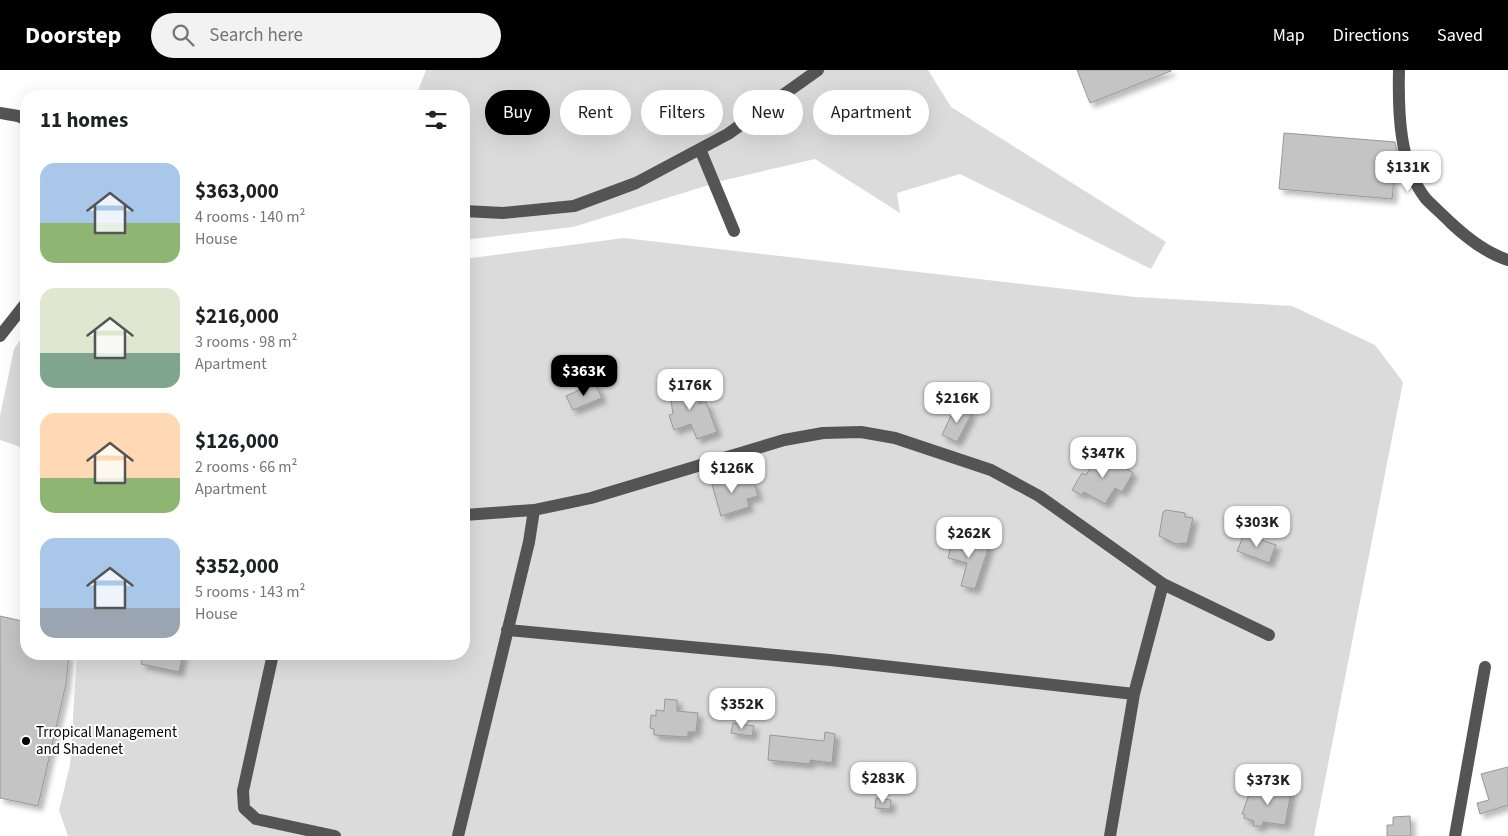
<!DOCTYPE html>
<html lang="en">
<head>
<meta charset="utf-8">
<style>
	:root { --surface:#fff; --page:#f2f2f2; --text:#202124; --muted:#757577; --accent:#000 }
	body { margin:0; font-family:"Source Sans 3",sans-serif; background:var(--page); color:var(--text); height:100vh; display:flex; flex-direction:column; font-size:19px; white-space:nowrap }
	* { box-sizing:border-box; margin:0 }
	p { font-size:16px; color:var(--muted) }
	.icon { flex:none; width:28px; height:28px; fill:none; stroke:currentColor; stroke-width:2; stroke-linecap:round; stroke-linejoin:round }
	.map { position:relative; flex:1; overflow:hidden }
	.side { position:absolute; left:20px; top:20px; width:450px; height:570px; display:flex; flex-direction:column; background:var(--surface); border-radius:20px; box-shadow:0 5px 20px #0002 }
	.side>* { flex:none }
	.top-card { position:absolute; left:485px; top:20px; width:475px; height:45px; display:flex; gap:10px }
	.price { position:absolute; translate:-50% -42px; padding:0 11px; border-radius:10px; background:#fff; color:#222; font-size:16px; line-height:32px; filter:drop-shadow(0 1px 2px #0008) }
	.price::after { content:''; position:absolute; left:50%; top:30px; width:15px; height:11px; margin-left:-8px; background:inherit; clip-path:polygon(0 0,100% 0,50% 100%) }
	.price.active { background:var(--accent); color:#fff }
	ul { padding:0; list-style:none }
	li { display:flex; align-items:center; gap:15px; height:125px; padding:0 20px }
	li span { display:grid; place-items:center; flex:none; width:140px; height:100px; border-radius:15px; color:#555 }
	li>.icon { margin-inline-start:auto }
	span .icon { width:60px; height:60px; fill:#fffc; stroke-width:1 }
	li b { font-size:21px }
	h2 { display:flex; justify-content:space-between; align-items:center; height:60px; padding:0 20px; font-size:21px }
	.pill { padding:0 18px; border-radius:22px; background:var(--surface); box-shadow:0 5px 20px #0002; font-size:18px; line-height:45px }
	.pill.active { background:var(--accent); color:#fff }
	header { display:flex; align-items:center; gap:30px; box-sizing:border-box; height:70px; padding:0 25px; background:var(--accent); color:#fff }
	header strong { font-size:24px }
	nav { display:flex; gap:28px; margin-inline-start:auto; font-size:18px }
	.search { width:350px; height:45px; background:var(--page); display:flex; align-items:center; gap:12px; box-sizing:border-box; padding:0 18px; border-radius:28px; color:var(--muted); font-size:19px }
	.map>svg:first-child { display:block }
	.green { fill:#dbdbdb }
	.building { fill:#c4c4c4; stroke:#989898; filter:url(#shadow) }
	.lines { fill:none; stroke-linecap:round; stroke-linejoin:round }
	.minor { stroke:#545454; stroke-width:12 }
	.poi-dot { fill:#000; stroke:#fff; stroke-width:2 }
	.labels { text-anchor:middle; stroke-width:4; stroke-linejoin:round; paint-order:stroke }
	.poi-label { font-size:15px; fill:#000; stroke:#fff; text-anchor:start }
</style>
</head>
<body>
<header>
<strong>Doorstep</strong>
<div class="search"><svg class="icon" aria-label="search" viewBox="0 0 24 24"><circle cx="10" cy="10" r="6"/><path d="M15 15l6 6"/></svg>Search here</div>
<nav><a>Map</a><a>Directions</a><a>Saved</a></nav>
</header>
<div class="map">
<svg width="1508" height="766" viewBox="0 0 1508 766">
	<defs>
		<filter id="shadow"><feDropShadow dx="4.5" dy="4.5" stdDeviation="2.5" flood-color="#0004"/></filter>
	</defs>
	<rect width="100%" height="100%" fill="#fff"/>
	<path class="green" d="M426 0H928L951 37 1166 172 1151 199 960 104 897 123 900 143 815 89 725 110 573 157 464 170V26H416Z
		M624 168 1135 227 1292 236 1375 275 1403 312 1314 766H68L59 740 70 695 77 584H464V189Z
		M26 261V379L0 370V346L14 279Z"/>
	<path class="building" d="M1077 0H1171V1L1090 33Z
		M1284 63 1395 72 1397 82 1392 129 1279 119Z
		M695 312 699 334 706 332 717 362 697 369 691 354 674 360 669 345 673 344 669 317Z
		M595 313 602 328 573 340 566 326Z
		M956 335 972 343 957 372 942 365Z
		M1103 383 1133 403 1122 422 1115 418 1105 434 1084 422 1082 425 1072 420 1082 403 1086 405 1097 387 1100 388Z
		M718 402 721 411 739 406 741 412 745 410 746 414 754 412 758 426 747 429 749 437 721 446 709 404Z
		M1166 440 1185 443V447L1193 448 1187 473 1176 474 1159 466 1163 442Z
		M1244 464 1276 475 1269 493 1237 481Z
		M953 467 989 476 975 519 961 516 967 493 948 488Z
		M0 546 26 552V584H69L66 614 38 736 0 728Z
		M143 584H183L179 602 141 594Z
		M665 629 677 630V641L698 643 696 662H688V667L654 665V659L650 658 651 645 656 646V640L664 641Z
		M733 653 754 656 752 666 731 663Z
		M825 662 835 664 832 693 810 690V694L768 690 770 665 824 671Z
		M1508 697V735L1480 744 1477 733 1489 730 1481 704Z
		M1269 712 1278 713 1277 720 1291 722 1285 755 1263 752 1262 756H1253L1254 751 1244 748 1245 745 1242 744 1250 722 1267 720Z
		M876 728 891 730 890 739 875 738Z
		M1410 746 1411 766H1387V755H1393V747Z"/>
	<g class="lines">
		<path class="minor" d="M1399 0C1398 41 1399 95 1426 129 1434 137 1443 145 1451 153 1467 168 1486 183 1508 190
			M0 43 18 46 26 50
			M700 79 734 161
			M464 141 503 143 574 136 636 113 728 64 818 0
			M0 266 26 233
			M464 445 534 440
			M507 560 830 590 1134 624
			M273 584 243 721 244 738 256 749 335 766
			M458 766 529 472 534 440 591 428 784 370 823 363 861 362 895 368 991 400 1039 426 1163 514 1269 565
			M1110 766 1134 624 1163 514
			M1455 766 1485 597"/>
	</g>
	<circle class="poi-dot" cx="26" cy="671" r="5"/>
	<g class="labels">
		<g class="poi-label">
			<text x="36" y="667">Trropical Management<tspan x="36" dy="17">and Shadenet</tspan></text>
		</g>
	</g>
</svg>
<b class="price" style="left:1408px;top:123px">$131K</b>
<b class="price active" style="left:584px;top:327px">$363K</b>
<b class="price" style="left:690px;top:341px">$176K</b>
<b class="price" style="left:957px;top:354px">$216K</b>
<b class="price" style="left:1103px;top:409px">$347K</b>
<b class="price" style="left:732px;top:424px">$126K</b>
<b class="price" style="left:1257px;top:478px">$303K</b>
<b class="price" style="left:969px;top:489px">$262K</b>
<b class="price" style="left:742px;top:660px">$352K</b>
<b class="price" style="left:883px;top:734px">$283K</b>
<b class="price" style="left:1268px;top:736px">$373K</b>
<div class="top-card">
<a class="pill active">Buy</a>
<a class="pill">Rent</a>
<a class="pill">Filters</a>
<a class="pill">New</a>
<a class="pill">Apartment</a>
</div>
<section class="side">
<h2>11 homes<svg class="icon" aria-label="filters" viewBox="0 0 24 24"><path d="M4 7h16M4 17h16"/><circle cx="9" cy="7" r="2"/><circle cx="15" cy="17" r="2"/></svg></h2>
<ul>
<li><span style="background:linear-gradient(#a9c7e8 60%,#8fb573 0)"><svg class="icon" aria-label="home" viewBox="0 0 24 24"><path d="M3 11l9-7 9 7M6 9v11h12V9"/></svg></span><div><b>$363,000</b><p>4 rooms · 140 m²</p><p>House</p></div></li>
<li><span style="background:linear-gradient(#dfe7d0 65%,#7fa58c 0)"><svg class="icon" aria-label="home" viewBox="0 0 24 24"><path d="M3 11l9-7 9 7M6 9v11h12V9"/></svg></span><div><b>$216,000</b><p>3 rooms · 98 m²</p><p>Apartment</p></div></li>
<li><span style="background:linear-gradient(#ffd9b3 65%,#8fb573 0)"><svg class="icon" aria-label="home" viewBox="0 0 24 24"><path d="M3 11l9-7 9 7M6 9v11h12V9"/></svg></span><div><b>$126,000</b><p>2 rooms · 66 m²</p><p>Apartment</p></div></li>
<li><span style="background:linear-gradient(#a9c7e8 70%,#9aa5b1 0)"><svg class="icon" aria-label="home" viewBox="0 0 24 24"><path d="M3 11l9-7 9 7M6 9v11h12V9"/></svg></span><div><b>$352,000</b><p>5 rooms · 143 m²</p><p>House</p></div></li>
</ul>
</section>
</div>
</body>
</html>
